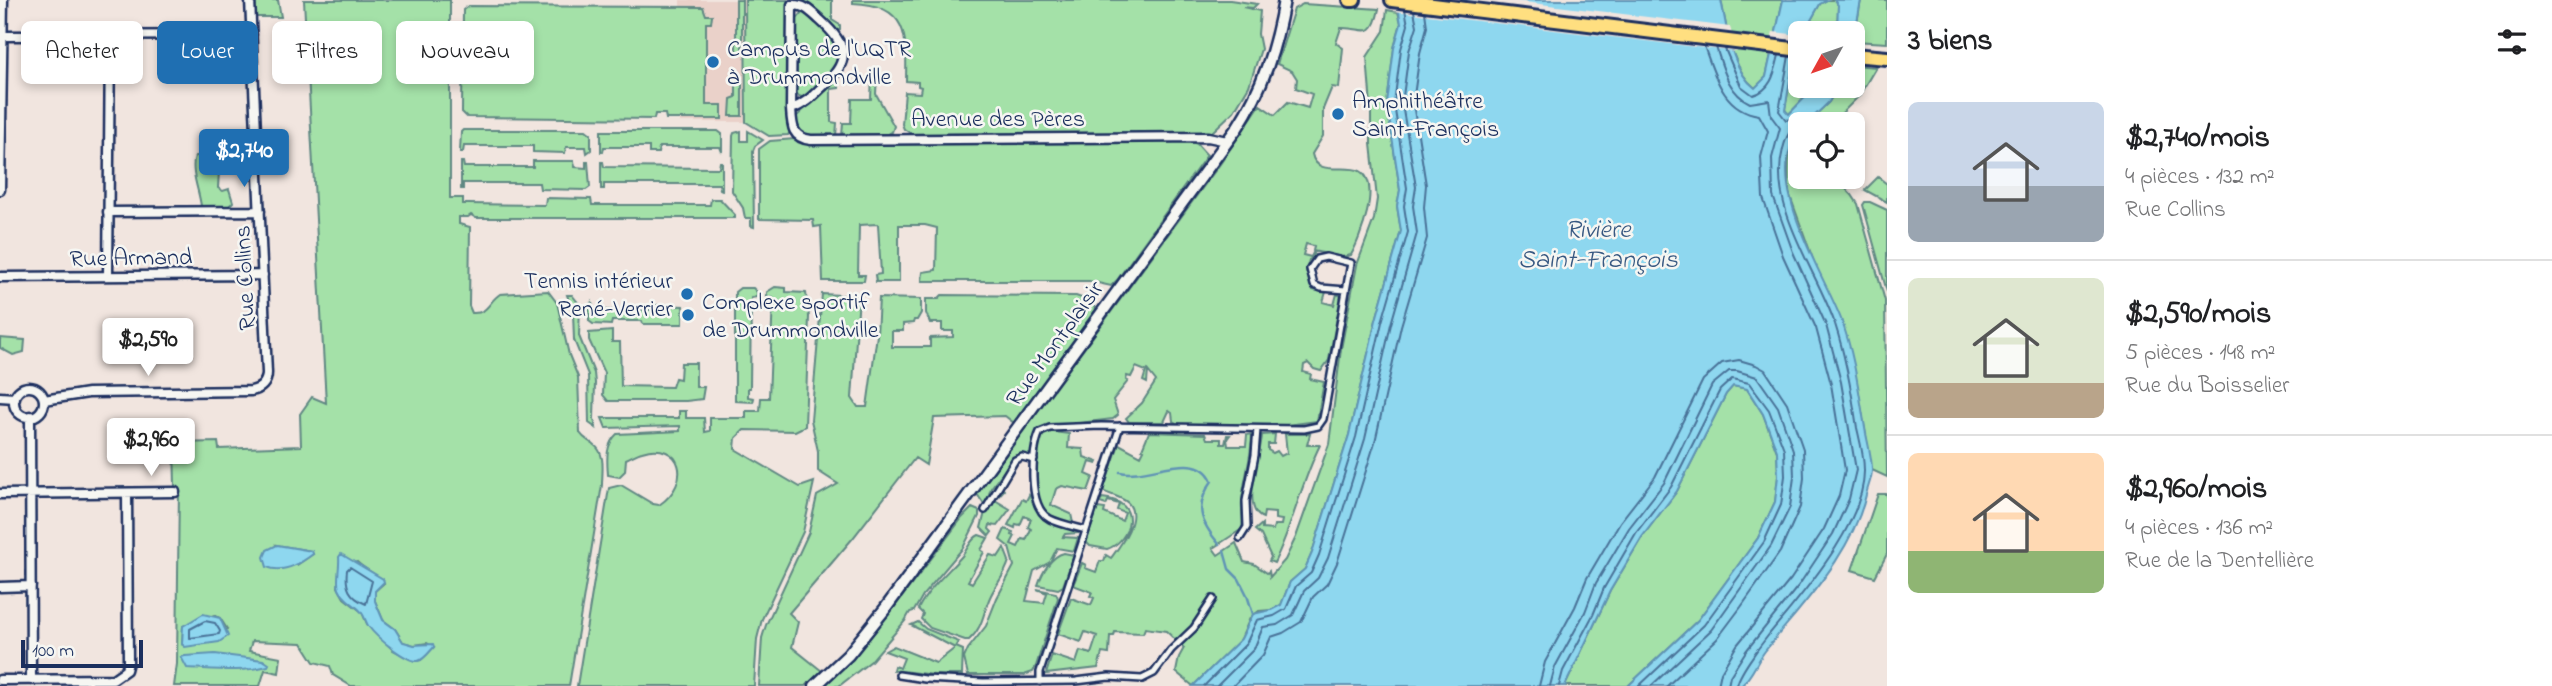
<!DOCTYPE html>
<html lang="fr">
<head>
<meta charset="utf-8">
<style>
	:root { --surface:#fff; --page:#f2f2f2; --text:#202124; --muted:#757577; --line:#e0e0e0; --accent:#1f6fb2 }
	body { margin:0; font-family:"Indie Flower",sans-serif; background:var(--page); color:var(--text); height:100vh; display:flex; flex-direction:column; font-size:26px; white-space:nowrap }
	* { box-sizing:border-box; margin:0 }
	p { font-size:23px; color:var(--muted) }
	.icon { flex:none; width:38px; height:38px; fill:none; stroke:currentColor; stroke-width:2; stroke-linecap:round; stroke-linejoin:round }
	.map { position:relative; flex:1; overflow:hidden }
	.sheet { display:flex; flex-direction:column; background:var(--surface); width:665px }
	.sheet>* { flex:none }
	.guide { position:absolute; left:21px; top:21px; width:665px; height:63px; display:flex; gap:14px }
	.needle { width:46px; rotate:230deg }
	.buttons { position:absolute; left:1788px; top:21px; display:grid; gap:14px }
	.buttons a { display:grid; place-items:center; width:77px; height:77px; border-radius:10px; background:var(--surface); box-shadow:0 4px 10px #0003; font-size:35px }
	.scale { position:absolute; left:21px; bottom:18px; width:122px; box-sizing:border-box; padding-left:7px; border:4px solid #1b2f5e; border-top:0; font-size:19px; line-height:24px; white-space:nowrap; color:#1b2f5e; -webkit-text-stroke:5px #f6f6f2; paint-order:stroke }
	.price { position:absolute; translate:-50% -60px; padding:0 16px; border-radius:7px; background:#fff; color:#222; font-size:23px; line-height:46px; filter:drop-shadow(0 2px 4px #0008) }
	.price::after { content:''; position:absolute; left:50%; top:42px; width:21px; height:16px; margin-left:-10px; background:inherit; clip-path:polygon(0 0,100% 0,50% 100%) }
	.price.current { background:var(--accent); color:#fff }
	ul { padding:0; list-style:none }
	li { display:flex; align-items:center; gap:21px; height:175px; padding:0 21px }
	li+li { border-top:2px solid var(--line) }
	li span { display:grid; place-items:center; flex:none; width:196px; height:140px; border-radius:10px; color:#555 }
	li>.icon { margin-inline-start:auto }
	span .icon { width:84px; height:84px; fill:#fffc; stroke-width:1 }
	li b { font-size:30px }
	h2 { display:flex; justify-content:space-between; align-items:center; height:84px; padding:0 21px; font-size:30px }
	.chip { padding:0 24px; border-radius:10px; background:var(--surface); box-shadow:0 4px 10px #0003; font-size:24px; line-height:63px }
	.chip.current { background:var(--accent); color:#fff }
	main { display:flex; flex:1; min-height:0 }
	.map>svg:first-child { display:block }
	.built { fill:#ead1c9 }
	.green { fill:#a4e1a8; stroke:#608883; stroke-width:2; fill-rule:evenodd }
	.water { fill:#8ed7ef; stroke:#6094b5; stroke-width:2 }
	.pier { fill:#f1e5df }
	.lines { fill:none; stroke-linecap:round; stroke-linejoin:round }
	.shore { stroke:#497298; stroke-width:2 }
	.stream { stroke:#6094b5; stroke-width:2.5 }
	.pedestrian-casing { stroke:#1b2f5e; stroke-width:10 }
	.minor-casing { stroke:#1b2f5e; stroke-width:13 }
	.tertiary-casing { stroke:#1b2f5e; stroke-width:15 }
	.primary-casing { stroke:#1b2f5e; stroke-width:18 }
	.pedestrian { stroke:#f6f6f2; stroke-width:5 }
	.minor { stroke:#f6f6f2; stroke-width:8 }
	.tertiary { stroke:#f6f6f2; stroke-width:10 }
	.primary { stroke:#ffdf80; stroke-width:12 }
	.poi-dot { fill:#1f6fb2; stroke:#f6f6f2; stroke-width:2.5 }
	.labels { text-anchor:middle; stroke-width:5; stroke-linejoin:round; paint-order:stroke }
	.poi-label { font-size:24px; fill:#1b2f5e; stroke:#f6f6f2; text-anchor:start }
	.street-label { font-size:24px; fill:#1b2f5e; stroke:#f6f6f2 }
	.water-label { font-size:26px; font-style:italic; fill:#385982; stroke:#f6f6f2 }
</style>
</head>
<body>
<main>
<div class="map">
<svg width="1887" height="686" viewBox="0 0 1887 686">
	<rect width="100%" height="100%" fill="#f1e5df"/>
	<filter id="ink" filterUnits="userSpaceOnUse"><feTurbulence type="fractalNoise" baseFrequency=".0143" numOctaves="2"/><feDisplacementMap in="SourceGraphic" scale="14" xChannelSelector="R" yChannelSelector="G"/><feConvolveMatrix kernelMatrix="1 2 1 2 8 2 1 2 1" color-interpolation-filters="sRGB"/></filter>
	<g filter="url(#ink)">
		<path class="built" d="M680 0H745L746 122H680Z"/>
		<path class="green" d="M255 0H278L281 17H256Z
			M304 0H450V198H463V204H468L545 205 546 198 591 199 592 205H710L711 199H720L735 215V218H476L471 215 468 217H459V224L470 227 469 306 472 313C488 314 488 302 500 294L548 291 557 303 569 355 578 377 580 433C584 439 588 440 594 445 606 453 602 472 602 485L569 686H351L333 675 330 666 314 662 302 643 252 641 249 651 281 657 279 673 265 670 260 686H174L177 664 179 487 175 486 174 443 218 442 219 449 301 446 300 414 312 397 326 403ZM277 545 311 551 313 554 297 565ZM357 562C366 571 377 573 384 583L375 591V601L383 620 395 629 403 642 414 645 427 643 434 647 421 660 415 661 393 650 367 624 362 612 344 598 338 587 340 569ZM214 615 220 618 227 629 182 644 183 626Z
			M736 0H742V52H736Z
			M745 0H787V121L790 132 788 135 769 136 746 122Z
			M802 0H832V20L840 25V30H836Z
			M853 0H1230L1257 4 1253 8 1243 7 1260 11 1258 34 1261 49 1249 86 1234 111 1211 133 912 134 904 129 902 124 905 92 920 93 921 87 918 86V82L906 81C907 35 908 5 853 3Z
			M1721 0H1783L1766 77 1755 88C1731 69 1727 28 1721 0Z
			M1827 0H1834L1838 5 1837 33H1806V29L1820 4Z
			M1861 0H1887V43L1854 41Z
			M1303 4 1379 9C1372 42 1364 27 1341 28L1336 43 1343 48 1339 88 1332 87 1323 109V136L1312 154C1316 177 1346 164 1360 171 1382 183 1360 239 1351 255L1342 257 1313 251 1314 246 1306 244 1303 255 1311 257 1313 253 1316 256 1309 260 1306 271 1313 290 1326 292 1323 302 1334 305 1337 294 1341 296 1329 360 1321 371 1314 369 1308 363 1304 365 1303 372 1311 374 1310 379 1324 382 1317 421 1287 425H1180L1173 421 1172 413 1169 411 1164 422H1129L1126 418 1142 403 1156 381 1148 371 1147 383 1143 381 1146 371 1136 367 1131 377 1127 376 1126 380 1128 381 1113 400 1118 415 1113 419 1045 427C1033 432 1034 444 1033 456L1031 458 1016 455 991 488 986 503H983L977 494 1220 164 1260 105 1275 115 1288 102 1308 108 1312 94 1296 88 1297 79 1292 71 1277 64 1294 9Z
			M468 6 703 7 706 15H712L711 23H706V105H722V119H666L665 114H655L654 119 467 117 462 112 463 10Z
			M1387 10 1398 12 1401 23 1394 48 1387 104 1400 190 1397 206 1401 231 1376 320 1349 435 1312 553 1305 569 1290 582 1281 605 1271 610 1259 611 1250 618 1241 639 1193 686 1176 672 1179 657 1184 648 1166 631 1145 628 1143 633 1115 632 1114 636H1110L1109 654 1102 653 1098 668 1046 674 1052 655 1076 663 1080 651 1091 654 1097 636 1085 632 1081 642 1058 634 1071 598 1091 605 1094 598 1090 596 1092 592 1073 585 1082 563 1086 565 1085 568 1096 572 1100 561H1104L1106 555 1111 558C1119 547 1142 518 1128 503 1122 497 1110 495 1103 491L1119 444 1141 456 1144 450 1142 449 1149 432 1205 434 1207 439H1221V444H1225L1227 435H1230L1227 439 1228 446H1246L1247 435 1252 434C1252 457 1244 478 1242 501 1241 510 1244 519 1242 529L1213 548 1218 555 1236 543 1244 562 1254 564 1267 573 1269 571 1270 577 1285 560 1296 537 1329 444 1341 349 1357 265 1374 219 1377 199 1371 144V106L1367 57 1384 31Z
			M803 12C812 16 818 23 825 30 856 59 830 78 804 98L799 96 795 92 796 20Z
			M1801 48V86H1816L1788 115 1785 109 1793 63Z
			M1853 65 1876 67 1859 96 1831 124H1806L1829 102 1838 86H1853Z
			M872 74H877L876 94 894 126 892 132 885 135 842 136 843 123H851L852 99H871Z
			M736 79H742V116H730L731 99 736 97Z
			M834 81 839 82V88L831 89V122L837 123 836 136 808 137 798 131 796 117Z
			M463 130H586L591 134V150L587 153 586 147H566L565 153 533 152V146H464L463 152H460L461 132Z
			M1801 130V177H1835L1852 195 1858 204 1885 301 1887 477 1872 470 1856 378 1789 193C1788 171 1785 148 1801 130Z
			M601 131H718L722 134V152L720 147H659L658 153H649V147H604L603 152H601Z
			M741 131V141H748V131L763 140 755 146 753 151 754 227 751 226V218H745L743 208 732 191 733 136 734 133Z
			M795 139 809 144 1190 141 1197 144 1207 155 1117 280 1111 286 1089 281H922L923 272 936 270 937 228 925 225H899V282H876L875 275 881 274 878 224 859 225 858 275H865L864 281H823L821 226 814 227 813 220 759 219V149L770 141Z
			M195 156H202L204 162 210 165 227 158H235V163L219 171 218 188 223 191 229 189 233 202 229 206H201C199 190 190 171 195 156Z
			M533 161H574L575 167 586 168V162H588L590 187 586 190 540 189 539 183H463V189H461V162H463L464 167H533Z
			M601 162H603L604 167 719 168 720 162H722V190L720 189 719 184H604V189H601Z
			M1878 177 1887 184V202L1865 190Z
			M1865 202H1870L1887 210V292L1863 205Z
			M775 287 786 288V292L806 293 809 317 805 426 795 431 744 430 736 438 735 449 800 487 814 482 803 532 762 619 757 639 754 686H577L609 488 621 485 653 504 659 505C693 482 682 440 642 452 637 453 631 457 626 459L625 471 619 477 608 475C607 460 605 445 617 434L680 431V426L606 428 602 418H679V411H686V418H704L705 432 710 431V418H746V411H760L761 398H769L773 298 767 297V292Z
			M740 288H753L757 292V297L751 298 750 388H748V397L754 398 753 402 735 401V292Z
			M822 294 859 296 852 398 858 407H867L877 335 879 298 921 299V313L917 320H914L913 323 903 324V331H892V347H930V338L953 337V331H942V323H930L926 313V299H938L942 295 1076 296 1090 301 1096 309 1014 423 1005 416 934 418 926 465 915 458 853 538 789 613 798 622 792 647 822 671 806 686H759L762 638 766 625 809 532 817 496 838 484 818 471V451L811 420Z
			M567 295H572L580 305 579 336 594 373 595 383 594 419 596 428 589 423 588 375 574 340 573 312Z
			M592 302 593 310H656L657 305 683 306V324H643L642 321H612L611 325 593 324 589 321V305Z
			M612 331V342H620L621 386 672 387 675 378 680 379 681 363H696V387H704L702 399 686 401H608L603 395 604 373 589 340V333Z
			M0 338 25 340 24 352 13 355 0 348Z
			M1733 386 1747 389 1763 414 1777 452 1778 476 1775 502 1758 538 1698 620 1628 686H1565L1610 591 1642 537 1677 491 1726 394Z
			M1046 431 1069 434 1068 448 1083 449 1084 457 1098 462 1097 464 1090 462 1086 474 1093 477 1088 491 1062 486 1056 489 1051 505 1071 514 1073 523C1066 521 1054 519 1047 514 1030 500 1038 454 1041 434Z
			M1275 434 1274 444H1268V450L1273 453 1277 451 1281 456 1287 453 1285 434H1310L1307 445H1320C1301 483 1293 525 1274 563L1269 561 1271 557 1261 535 1255 530 1262 524V529L1273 530 1274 525H1281L1282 520 1275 519V513L1264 512 1263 518C1240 510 1261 456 1262 435Z
			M1002 488 1004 490 995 500 1010 509 997 526 990 525 989 529 992 532 989 536 981 528 985 512Z
			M1878 494H1887V554L1875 577 1852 570Z
			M1029 495 1046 520 1079 533 1065 534 1063 537 1078 538 1074 551 1057 548 1050 562 1034 571 1026 601 1044 603 1047 593 1037 589 1056 593 1058 598 1036 666 1033 672 1024 675H968L964 658 968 649 986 626 997 598 1014 566 1009 547 1000 540 1005 529 1013 532 1012 535 1015 536 1011 544 1018 547 1022 539 1026 540 1031 529 1028 527 1031 519 1024 516 1020 525 1016 524 1015 528 1008 525 1022 499 1026 501Z
			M1102 498C1144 501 1130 542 1107 549L1090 546 1086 542 1098 508 1105 509 1104 513 1122 521 1125 513 1117 510 1119 504 1108 501 1106 505 1100 503Z
			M972 508 979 511V516L963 548 923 595 914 611 910 612 905 621 871 661 839 686H824L863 645 890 613 962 518Z
			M979 535 988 538 981 550 984 552 968 581 972 583 990 555 998 557 1004 548 1009 561C1005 575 997 583 991 595 983 611 984 627 969 640H965L930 628 921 619 923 614 918 609C929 588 947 573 962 556 968 549 970 539 979 535Z
			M1064 553 1074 555 1063 586 1058 589 1038 585C1042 573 1051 556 1064 553Z
			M918 622 926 629 959 642 956 647 963 650 962 675H934L893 670 894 666 900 668 904 658 885 651 894 646 936 663 955 648 911 625Z"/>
		<path class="water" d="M1397 0H1721C1727 28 1731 70 1755 88L1766 77 1783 0H1827L1820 4 1806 29V33H1801V48L1793 63 1785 110 1789 114 1816 86H1838L1829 102 1806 124H1801V130C1759 176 1823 272 1841 319 1854 353 1859 392 1865 428 1867 441 1872 457 1872 470 1872 477 1869 484 1867 491 1853 554 1804 602 1765 651 1756 663 1752 676 1741 686H1628L1698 620 1758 538 1775 502 1778 476 1777 451 1763 414 1747 389 1733 386 1726 394 1677 491 1642 537 1610 591 1565 686H1193L1241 639 1253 614 1271 610 1281 605 1290 582 1305 569 1312 553 1349 435 1376 320 1401 231 1397 206 1400 190 1387 104 1394 48 1401 24Z
			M1834 0H1861L1853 44V33H1837L1838 5Z
			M277 545 312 551 313 554C300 564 283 574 267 567L264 557 267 550Z
			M341 554 383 579 384 582 375 591V601L383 620 395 629 403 642 414 645 433 644 434 647C430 651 424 660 418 661 406 662 376 637 369 627 366 623 365 617 362 613 356 604 344 601 339 589 336 581 340 567 339 557Z
			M203 614 220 618 228 636 219 642 185 647 182 644 183 626Z
			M215 654 263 660 269 664 268 666C242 673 213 669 187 668L181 657 185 656Z"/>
		<path class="pier" d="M1393 0H1508L1730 27 1737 52 1394 11Z
			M1773 32 1801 35 1799 59 1768 55Z"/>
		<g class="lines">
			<path class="shore" d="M1704 46C1715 76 1723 110 1759 115L1768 131 1761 157 1763 198 1783 256 1816 328 1831 384 1845 470 1839 496 1824 529 1791 579 1737 645 1721 672 1718 686
				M1716 47C1723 68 1728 93 1750 103L1769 100 1771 116 1780 128 1772 158 1773 196 1793 252 1826 325 1841 382 1856 470 1849 499 1833 534 1799 585 1746 651 1730 676 1728 686
				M1725 49 1741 86 1753 95C1772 90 1775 71 1779 55
				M1789 56 1779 111 1786 120 1800 117 1801 124
				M350 567 372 581 366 604C349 597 345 587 347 570Z
				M205 621 215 623 220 631 219 634 190 638V629Z
				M1204 686 1246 644 1257 620 1274 616 1286 609 1296 586 1311 573 1319 555 1356 437 1382 322 1408 232 1404 206 1407 188 1394 104 1401 49 1408 25 1405 9
				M1217 686 1254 649 1263 627 1277 625 1293 615 1304 591 1318 578 1328 558 1365 439 1391 324 1417 233 1413 206 1416 187 1402 104 1409 51 1417 26 1414 11
				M1233 686 1263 655 1271 637 1283 633 1301 622 1313 597 1327 584 1337 563 1375 442 1401 326 1427 238 1424 207 1426 185 1413 103 1420 53 1427 27 1425 12
				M1539 686 1545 662 1575 607 1587 578 1620 522 1655 477 1703 380 1722 363 1739 360 1756 365 1765 370 1787 403 1803 449 1804 478 1800 507 1780 552 1741 607 1717 639 1667 686
				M1550 686 1555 667 1585 612 1596 583 1629 528 1664 483 1712 385 1729 371H1737L1757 377 1778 407 1793 450 1794 477 1790 507 1771 546 1711 630 1651 686
				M1559 686 1563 671 1593 615 1604 588 1636 533 1671 487 1720 390 1732 379 1749 383 1769 410 1784 449 1785 476 1781 505 1764 542 1704 625 1639 686
				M1737 686C1738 675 1759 647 1767 637 1800 596 1865 525 1864 470 1864 456 1860 441 1857 428 1852 393 1846 358 1835 324 1817 270 1767 208 1783 149 1786 137 1789 129 1801 125"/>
			<path class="stream" d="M1120 472C1147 479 1198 447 1212 481 1194 506 1200 522 1219 544
				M1224 551 1229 569 1239 579 1247 595 1253 614"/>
			<g class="pedestrian-casing">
				<path id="pedestrian" d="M985 510 1015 460 1022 457 1034 460
					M1086 530C1075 527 1060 524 1050 519 1027 507 1031 451 1040 432L1050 428 1101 426 1304 429 1318 426 1323 419 1326 403 1351 263 1326 257 1317 259 1310 269 1314 285 1321 288 1346 290
					M1240 538 1247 527 1246 501 1255 455 1257 429
					M899 675 925 679 983 682 1076 681 1109 677 1142 679 1154 673 1171 650 1194 628 1213 599
					M1040 682V672L1120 426"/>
			</g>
			<g class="minor-casing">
				<path id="minor" d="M792 5C804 4 811 12 820 20 848 45 852 61 822 87 813 96 804 105 791 109Z
					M2 36 252 35
					M791 109C792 126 792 138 811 140L1208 137 1227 141
					M0 190 3 0
					M108 212 260 211
					M108 276 110 36
					M0 277 263 275
					M14 402a15 15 0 1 1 30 0a15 15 0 1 1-30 0Z
					M0 397 15 398
					M44 400 88 393 251 391C261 389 267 383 267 373L250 0
					M30 416 31 680
					M0 494 175 492
					M0 587 31 586
					M0 680 113 679 126 670 128 662 127 493"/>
			</g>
			<g class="tertiary-casing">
				<path id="tertiary" d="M815 686 848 655 885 609 1237 128C1263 88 1276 47 1284 0"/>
			</g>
			<g class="primary-casing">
				<path id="primary" d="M1350 0H1354
					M1392 0 1801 50
					M1853 55 1887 58"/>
			</g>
			<use href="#pedestrian" class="pedestrian"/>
			<use href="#minor" class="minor"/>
			<use href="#tertiary" class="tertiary"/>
			<use href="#primary" class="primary"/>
		</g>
	</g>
	<g class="poi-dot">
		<circle cx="713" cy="62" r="7"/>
		<circle cx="1338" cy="114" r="7"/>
		<circle cx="687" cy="294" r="7"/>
		<circle cx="688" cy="315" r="7"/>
	</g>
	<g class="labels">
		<g class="poi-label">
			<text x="727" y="56">Campus de l'UQTR<tspan x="727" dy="28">à Drummondville</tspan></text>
			<text x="1352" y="108">Amphithéâtre<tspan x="1352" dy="28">Saint-François</tspan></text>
			<text x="673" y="288" text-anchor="end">Tennis intérieur<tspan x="673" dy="28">René-Verrier</tspan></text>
			<text x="702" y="309">Complexe sportif<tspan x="702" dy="28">de Drummondville</tspan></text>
		</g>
		<g class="street-label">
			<text x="998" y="126">Avenue des Pères</text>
			<text transform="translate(131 257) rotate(-1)" y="8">Rue Armand</text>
			<text transform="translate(244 278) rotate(-93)" y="8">Rue Collins</text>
			<text transform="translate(1054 343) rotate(-54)" y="8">Rue Montplaisir</text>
		</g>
		<g class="water-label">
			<text x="1598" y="237">Rivière<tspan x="1598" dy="30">Saint-François</tspan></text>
		</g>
	</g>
</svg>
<div class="buttons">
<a><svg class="needle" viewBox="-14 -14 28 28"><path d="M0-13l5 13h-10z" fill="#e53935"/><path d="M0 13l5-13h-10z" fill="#757577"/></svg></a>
<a><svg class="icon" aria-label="locate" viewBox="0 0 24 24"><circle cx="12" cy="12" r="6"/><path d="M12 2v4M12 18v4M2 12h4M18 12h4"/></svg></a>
</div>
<div class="scale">100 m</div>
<b class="price current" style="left:244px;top:189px">$2,740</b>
<b class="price" style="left:148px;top:378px">$2,590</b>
<b class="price" style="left:151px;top:478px">$2,960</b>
<div class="guide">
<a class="chip">Acheter</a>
<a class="chip current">Louer</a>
<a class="chip">Filtres</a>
<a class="chip">Nouveau</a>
</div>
</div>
<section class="sheet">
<h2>3 biens<svg class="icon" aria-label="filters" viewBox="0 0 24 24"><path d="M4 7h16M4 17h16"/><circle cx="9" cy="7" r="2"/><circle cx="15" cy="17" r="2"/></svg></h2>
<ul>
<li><span style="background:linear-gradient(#c9d6e8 60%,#9aa5b1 0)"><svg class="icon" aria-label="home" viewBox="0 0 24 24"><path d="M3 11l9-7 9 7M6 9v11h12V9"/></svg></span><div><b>$2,740/mois</b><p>4 pièces · 132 m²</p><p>Rue Collins</p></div></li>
<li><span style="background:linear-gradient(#dfe7d0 75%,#b9a48a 0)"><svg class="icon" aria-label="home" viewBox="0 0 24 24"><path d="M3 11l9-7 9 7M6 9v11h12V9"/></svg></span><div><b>$2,590/mois</b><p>5 pièces · 148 m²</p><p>Rue du Boisselier</p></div></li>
<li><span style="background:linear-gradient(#ffd9b3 70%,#8fb573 0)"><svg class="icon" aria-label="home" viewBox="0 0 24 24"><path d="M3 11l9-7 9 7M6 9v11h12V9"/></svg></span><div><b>$2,960/mois</b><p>4 pièces · 136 m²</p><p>Rue de la Dentellière</p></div></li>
</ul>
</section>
</main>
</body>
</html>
